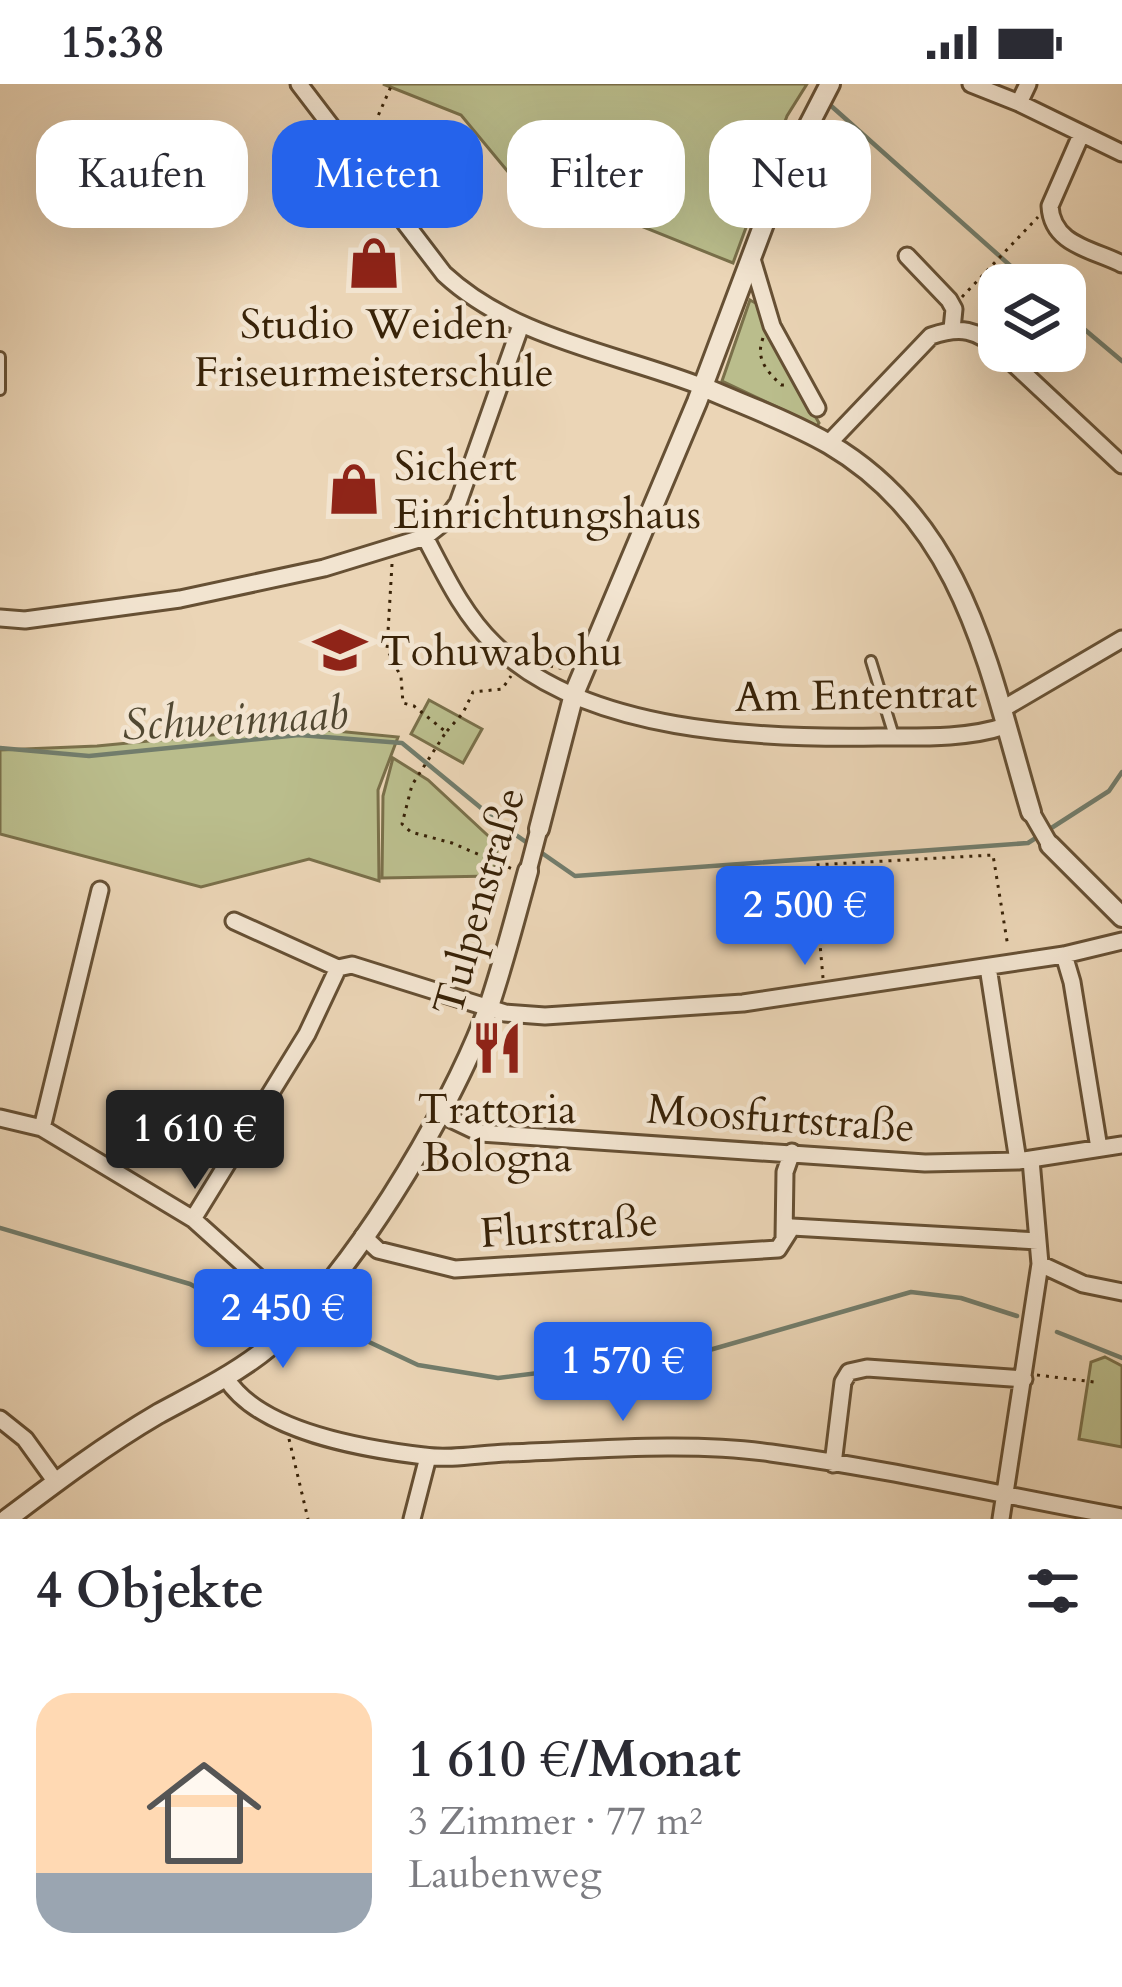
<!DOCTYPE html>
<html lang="de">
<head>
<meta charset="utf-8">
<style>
	:root { --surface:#fff; --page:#f7f7f7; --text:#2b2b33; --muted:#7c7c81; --line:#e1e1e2; --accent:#2563eb }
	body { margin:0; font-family:Cardo,serif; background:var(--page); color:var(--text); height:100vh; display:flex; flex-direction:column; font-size:45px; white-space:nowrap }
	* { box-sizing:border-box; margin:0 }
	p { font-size:39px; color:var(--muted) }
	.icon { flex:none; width:66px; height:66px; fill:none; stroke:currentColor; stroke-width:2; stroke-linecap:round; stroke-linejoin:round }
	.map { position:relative; height:1435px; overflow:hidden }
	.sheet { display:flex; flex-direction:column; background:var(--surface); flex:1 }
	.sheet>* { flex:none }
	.hud { position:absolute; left:36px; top:36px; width:1050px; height:108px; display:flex; gap:24px }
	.buttons { position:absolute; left:978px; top:180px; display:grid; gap:24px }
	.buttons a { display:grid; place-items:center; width:108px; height:108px; border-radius:24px; background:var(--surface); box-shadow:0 12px 48px #0002; font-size:60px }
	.price { position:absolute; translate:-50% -102px; padding:0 27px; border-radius:12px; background:var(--accent); color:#fff; font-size:39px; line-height:78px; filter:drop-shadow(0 3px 6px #0008) }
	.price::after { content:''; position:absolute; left:50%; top:72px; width:36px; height:27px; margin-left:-18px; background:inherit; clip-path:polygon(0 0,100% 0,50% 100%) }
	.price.on { background:#222; color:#fff }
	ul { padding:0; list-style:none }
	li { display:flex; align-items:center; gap:36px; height:300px; padding:0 36px }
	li+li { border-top:3px solid var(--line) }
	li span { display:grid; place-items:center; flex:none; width:336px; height:240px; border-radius:36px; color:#555 }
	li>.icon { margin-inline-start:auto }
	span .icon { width:144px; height:144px; fill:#fffc; stroke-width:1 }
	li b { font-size:51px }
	h2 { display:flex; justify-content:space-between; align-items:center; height:144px; padding:0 36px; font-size:51px }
	.chip { padding:0 42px; border-radius:36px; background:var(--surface); box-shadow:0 12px 48px #0002; font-size:42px; line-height:108px }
	.chip.on { background:var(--accent); color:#fff }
	.status { display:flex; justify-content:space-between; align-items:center; height:84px; padding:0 60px; background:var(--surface); direction:ltr }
	.status svg { height:33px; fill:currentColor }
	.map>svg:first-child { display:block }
	.green { fill:#babd8c; stroke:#7a704a; stroke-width:3 }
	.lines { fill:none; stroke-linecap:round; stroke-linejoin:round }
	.stream { stroke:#727d6c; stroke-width:4.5 }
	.service-casing { stroke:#665034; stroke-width:14 }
	.minor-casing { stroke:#665034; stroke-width:21 }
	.tertiary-casing { stroke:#665034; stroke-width:24 }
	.path { stroke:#392308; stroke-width:3; stroke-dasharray:3 6; stroke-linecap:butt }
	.service { stroke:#f2e4d0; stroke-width:8 }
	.minor { stroke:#f2e4d0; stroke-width:15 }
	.tertiary { stroke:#f2e4d0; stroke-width:18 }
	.labels { text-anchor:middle; stroke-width:9; stroke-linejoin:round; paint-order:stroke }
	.poi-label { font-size:42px; fill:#392308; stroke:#f2e4d0 }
	.street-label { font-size:42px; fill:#392308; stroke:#f2e4d0 }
	.water-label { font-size:45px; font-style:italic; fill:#514832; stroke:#f2e4d0 }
</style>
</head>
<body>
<div class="status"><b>15:38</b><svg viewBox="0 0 49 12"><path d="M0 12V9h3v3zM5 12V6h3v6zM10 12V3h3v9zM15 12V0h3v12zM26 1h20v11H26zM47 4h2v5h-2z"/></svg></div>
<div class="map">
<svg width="1122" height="1435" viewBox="0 0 1122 1435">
	<rect width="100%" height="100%" fill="#ebd5b6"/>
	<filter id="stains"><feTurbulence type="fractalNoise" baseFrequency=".00167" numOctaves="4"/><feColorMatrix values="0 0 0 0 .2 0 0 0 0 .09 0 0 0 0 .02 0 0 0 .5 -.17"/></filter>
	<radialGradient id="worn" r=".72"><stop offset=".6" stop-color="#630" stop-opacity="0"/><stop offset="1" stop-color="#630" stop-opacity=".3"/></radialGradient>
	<path class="green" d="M383 0H807L787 32 733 179 509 89 461 31Z
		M750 216 759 221 784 277 819 339 817 342 722 297Z
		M429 616 482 645 463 679 411 650Z
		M295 643 398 653 378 706 379 797 309 775 201 803 0 750V666L97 662Z
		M393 674 428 696 498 761 493 792 382 794 383 712Z
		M1105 1273 1122 1282V1363L1079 1355 1091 1278Z"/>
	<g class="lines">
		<path class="stream" d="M829 20 1032 201
			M1065 229 1122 277
			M0 664 89 672 299 651 402 659 503 742 575 792 1028 759 1109 707 1122 688
			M0 1144 190 1200 272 1245
			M320 1235 418 1281 498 1294 699 1269 911 1208 961 1214 1017 1232
			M1057 1248 1122 1274"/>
		<g class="service-casing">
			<path id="service" d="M0 273V306
				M871 577 894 652"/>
		</g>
		<g class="minor-casing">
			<path id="minor" d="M299 0 444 190C514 255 616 269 703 303
				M971 0 1019 19 1028 0
				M1019 19 1122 69
				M1081 51 1050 122C1052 161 1092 165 1122 180
				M907 172 949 216 954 225 952 245
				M752 175 772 242 817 324
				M1000 267 1122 381
				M828 360 931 252C960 242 977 245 999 266
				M425 453C445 491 463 530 494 560 584 649 760 655 878 653 918 653 967 655 1005 642
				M0 534 25 536 180 515 324 484 425 453 444 438 458 419 521 241
				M1001 626 1122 555
				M1031 728 1050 761
				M528 787 539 745
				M234 837 338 884 352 881 505 929 545 932 743 919 1064 871 1122 857
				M1064 871 1072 898 1099 1064
				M988 883 1018 1077
				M438 1029 480 1049 925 1079 1018 1077 1122 1061
				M0 1034 42 1044 193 1135 301 1232
				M42 1044 100 806
				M193 1135 307 950 338 884
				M363 1152 378 1166 455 1185 778 1165 792 1143 1038 1157
				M784 1154 785 1088 792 1068
				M1040 1180 1083 1200 1122 1208
				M226 1294C259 1348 365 1365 424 1372 451 1376 480 1370 506 1369 589 1366 691 1357 771 1369 889 1385 1005 1412 1122 1433
				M0 1335 25 1355 56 1398
				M833 1380 843 1298 849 1288 867 1284 1024 1295
				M412 1435 428 1373
				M1001 1435 1040 1180 1031 1076"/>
		</g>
		<g class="tertiary-casing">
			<path id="tertiary" d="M703 303C744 321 789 337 829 360 967 441 989 588 1031 728
				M539 745 574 610 697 318 780 97 830 0
				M1050 761 1122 833
				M7 1435C56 1398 105 1361 158 1330 193 1311 228 1294 260 1270 345 1206 450 1028 487 928 503 882 515 834 528 787"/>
		</g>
		<path class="path" d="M364 64 392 0
			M962 213 1038 133
			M763 254C755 275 767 287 781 301H788
			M392 480 387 565 401 593 403 619 414 622 446 648 412 701 402 740 411 748 452 759 515 786
			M550 582 566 585 568 581
			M447 647 463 629 473 608 502 605 511 592
			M823 894 813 781 993 771 1008 863
			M1037 1291 1094 1298
			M289 1355 308 1435"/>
		<use href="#service" class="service"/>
		<use href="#minor" class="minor"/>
		<use href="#tertiary" class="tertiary"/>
	</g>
	<defs>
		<g id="shop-bare" transform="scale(4.14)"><path d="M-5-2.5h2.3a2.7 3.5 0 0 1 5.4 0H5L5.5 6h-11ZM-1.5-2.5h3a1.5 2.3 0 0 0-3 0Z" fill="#8f2418" stroke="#f2e4d0" stroke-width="2.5" paint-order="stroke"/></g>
		<g id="school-bare" transform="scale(4.14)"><path d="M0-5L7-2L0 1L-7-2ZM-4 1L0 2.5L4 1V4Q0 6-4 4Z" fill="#8f2418" stroke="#f2e4d0" stroke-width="2.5" paint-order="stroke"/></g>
		<g id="restaurant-bare" transform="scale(4.14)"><path d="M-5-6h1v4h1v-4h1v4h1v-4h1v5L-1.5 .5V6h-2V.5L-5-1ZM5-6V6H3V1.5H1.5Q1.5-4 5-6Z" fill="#8f2418" stroke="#f2e4d0" stroke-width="2.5" paint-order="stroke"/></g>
	</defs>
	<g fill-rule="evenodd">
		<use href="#shop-bare" x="374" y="179"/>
		<use href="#shop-bare" x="354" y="405"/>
		<use href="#school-bare" x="340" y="566"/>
		<use href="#restaurant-bare" x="497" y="964"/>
	</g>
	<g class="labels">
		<g class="poi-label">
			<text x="374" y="254">Studio Weiden<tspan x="374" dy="48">Friseurmeisterschule</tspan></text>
			<text x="394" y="396" text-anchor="start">Sichert<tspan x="394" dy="48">Einrichtungshaus</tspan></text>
			<text x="380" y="581" text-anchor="start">Tohuwabohu</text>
			<text x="497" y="1039">Trattoria<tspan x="497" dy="48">Bologna</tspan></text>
		</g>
		<g class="street-label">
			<text transform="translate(856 610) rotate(-1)" y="15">Am Ententrat</text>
			<text transform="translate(478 817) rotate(-74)" y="15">Tulpenstraße</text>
			<text transform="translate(781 1033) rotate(4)" y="15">Moosfurtstraße</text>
			<text transform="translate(569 1142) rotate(-4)" y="15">Flurstraße</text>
		</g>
		<g class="water-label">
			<text transform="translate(235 634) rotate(-3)" y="16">Schweinnaab</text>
		</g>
	</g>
	<rect width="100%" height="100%" filter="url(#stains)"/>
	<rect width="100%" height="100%" fill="url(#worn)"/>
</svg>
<div class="buttons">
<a><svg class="icon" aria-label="layers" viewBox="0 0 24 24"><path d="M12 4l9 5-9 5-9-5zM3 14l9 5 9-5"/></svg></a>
</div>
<b class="price" style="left:805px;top:884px">2 500 €</b>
<b class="price on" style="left:195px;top:1108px">1 610 €</b>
<b class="price" style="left:283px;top:1287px">2 450 €</b>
<b class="price" style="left:623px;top:1340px">1 570 €</b>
<div class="hud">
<a class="chip">Kaufen</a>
<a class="chip on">Mieten</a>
<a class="chip">Filter</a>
<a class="chip">Neu</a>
</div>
</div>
<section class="sheet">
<h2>4 Objekte<svg class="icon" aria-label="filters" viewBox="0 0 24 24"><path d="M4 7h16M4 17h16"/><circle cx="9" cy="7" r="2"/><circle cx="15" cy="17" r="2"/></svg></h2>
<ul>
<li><span style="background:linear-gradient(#ffd9b3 75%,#9aa5b1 0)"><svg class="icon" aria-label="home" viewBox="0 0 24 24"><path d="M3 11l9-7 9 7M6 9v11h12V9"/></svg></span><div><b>1 610 €/Monat</b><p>3 Zimmer · 77 m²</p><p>Laubenweg</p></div></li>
</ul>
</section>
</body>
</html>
